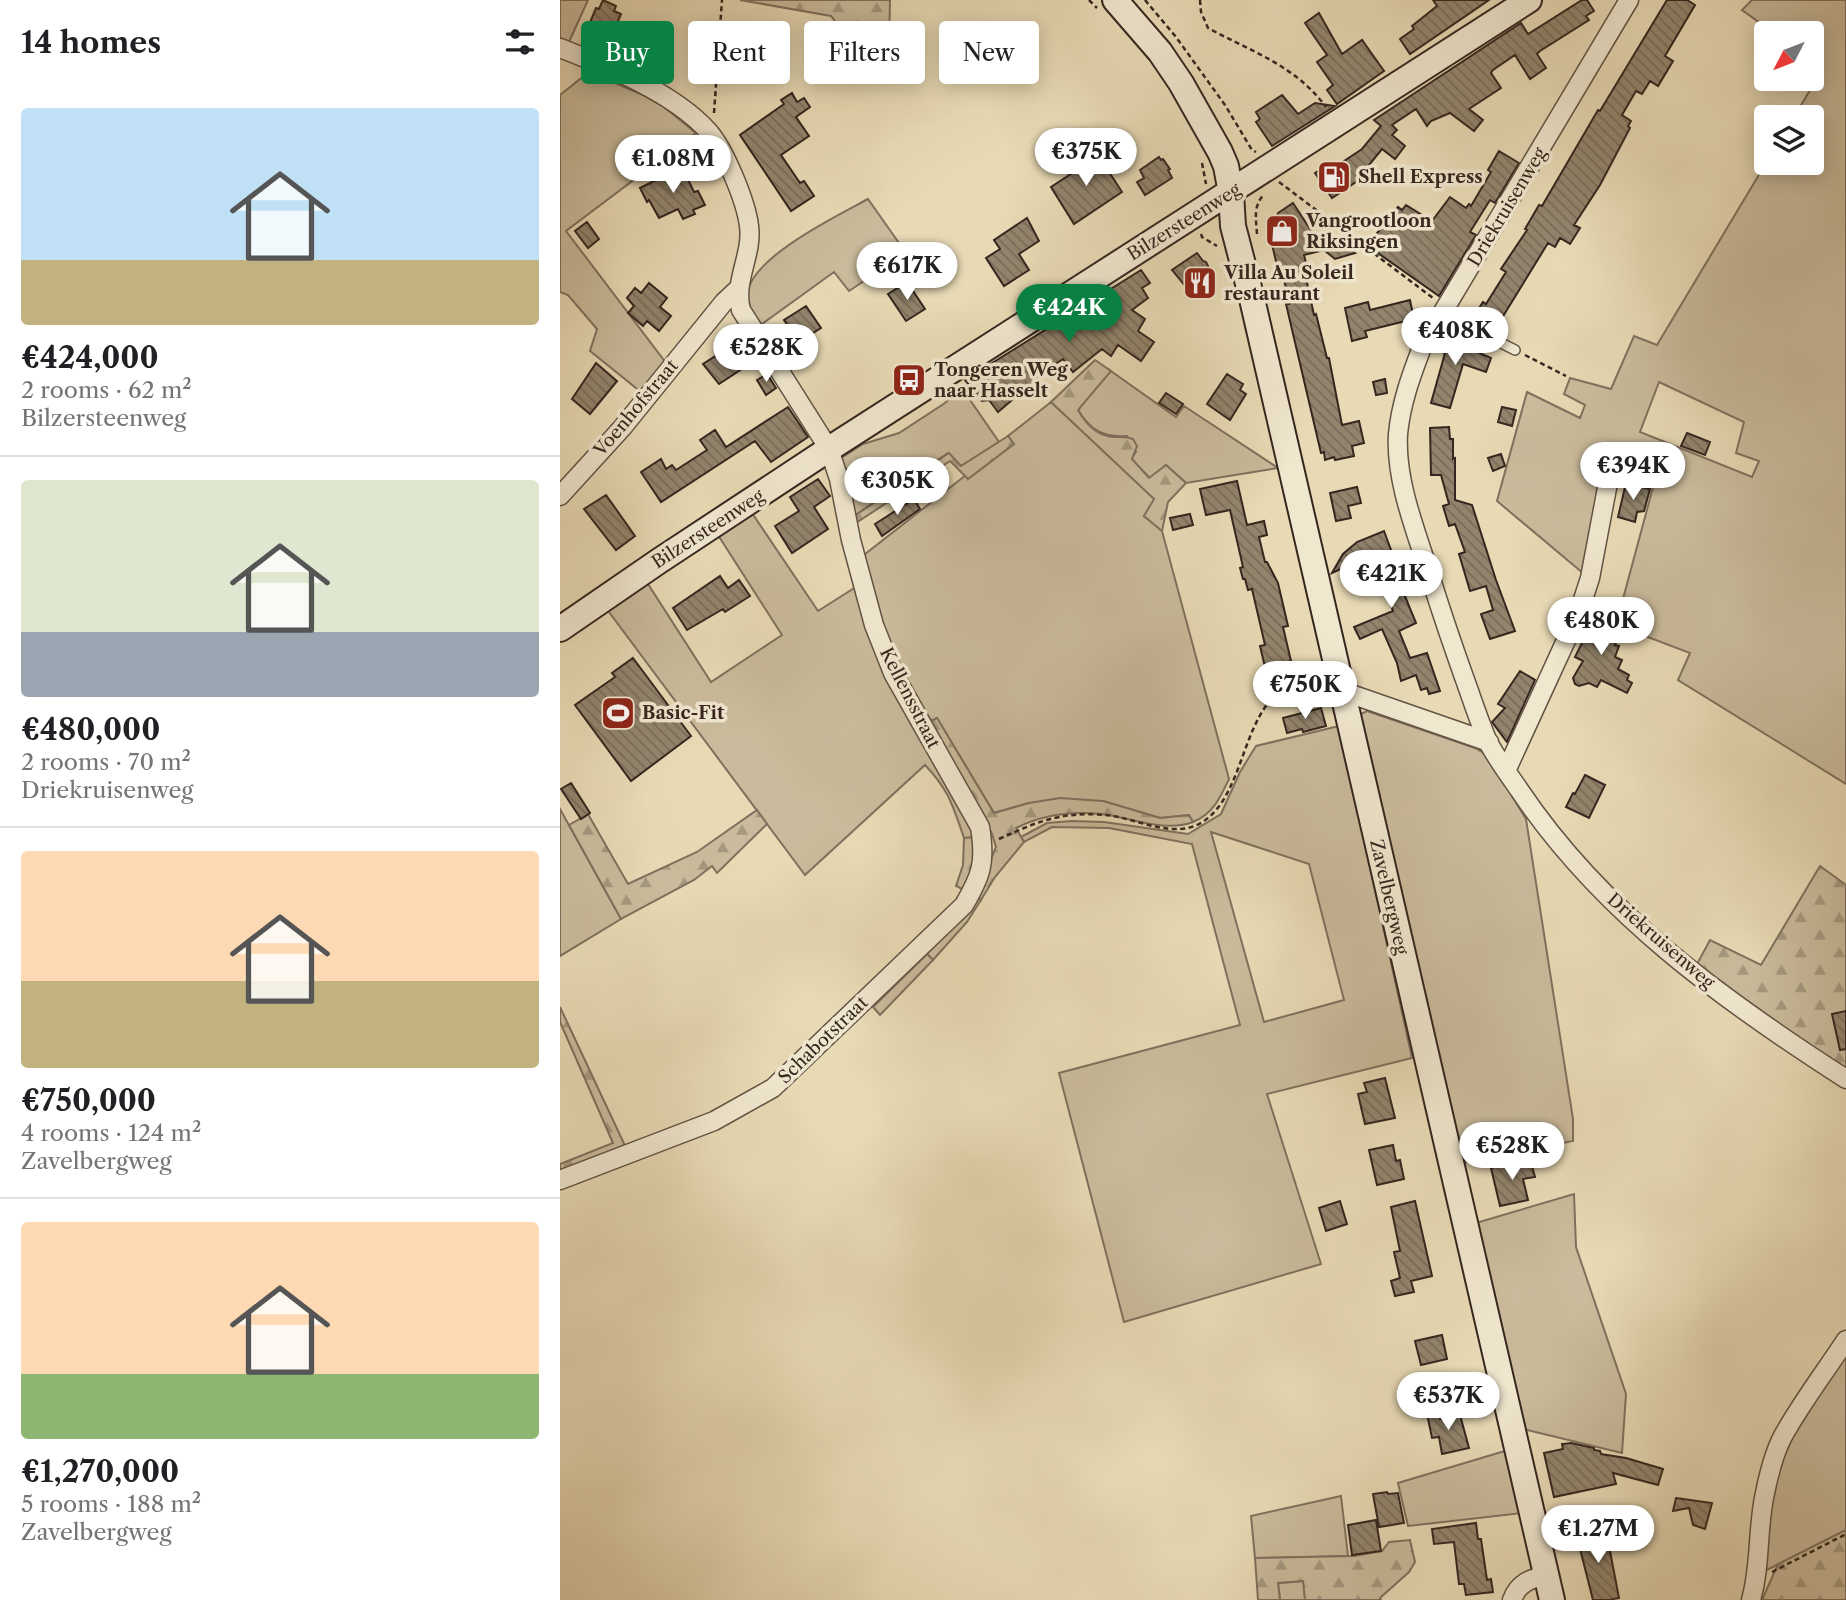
<!DOCTYPE html>
<html lang="en">
<head>
<meta charset="utf-8">
<style>
	:root { --surface:#fff; --page:#f6f6f6; --text:#202124; --muted:#757577; --line:#e0e0e0; --accent:#0b8043 }
	body { margin:0; font-family:"Libre Caslon Text",serif; background:var(--page); color:var(--text); height:100vh; display:flex; flex-direction:column; font-size:26px; white-space:nowrap }
	* { box-sizing:border-box; margin:0 }
	p { font-size:23px; color:var(--muted) }
	.icon { flex:none; width:38px; height:38px; fill:none; stroke:currentColor; stroke-width:2; stroke-linecap:round; stroke-linejoin:round }
	.map { position:relative; flex:1; overflow:hidden }
	.drawer { display:flex; flex-direction:column; background:var(--surface); width:560px }
	.drawer>* { flex:none }
	.banner { position:absolute; left:21px; top:21px; width:665px; height:63px; display:flex; gap:14px }
	.needle { width:46px; rotate:228deg }
	.tools { position:absolute; left:1194px; top:21px; display:grid; gap:14px }
	.tools a { display:grid; place-items:center; width:70px; height:70px; border-radius:7px; background:var(--surface); box-shadow:0 4px 18px #0003; font-size:35px }
	.price { position:absolute; translate:-50% -60px; padding:0 16px; border-radius:24px; background:#fff; color:#222; font-size:23px; line-height:46px; filter:drop-shadow(0 2px 4px #0008) }
	.price::after { content:''; position:absolute; left:50%; top:42px; width:21px; height:16px; margin-left:-10px; background:inherit; clip-path:polygon(0 0,100% 0,50% 100%) }
	.price.current { background:var(--accent); color:#fff }
	ul { padding:0; list-style:none }
	li { display:grid; align-content:center; gap:14px; height:371px; padding:0 21px }
	li+li { border-top:2px solid var(--line) }
	li span { display:grid; place-items:center; height:217px; border-radius:7px; color:#555 }
	li>.icon { margin-inline-start:auto }
	span .icon { width:126px; height:126px; fill:#fffc; stroke-width:1 }
	li b { font-size:30px }
	h2 { display:flex; justify-content:space-between; align-items:center; height:84px; padding:0 21px; font-size:30px }
	.tag { padding:0 24px; border-radius:7px; background:var(--surface); box-shadow:0 4px 18px #0003; font-size:24px; line-height:63px }
	.tag.current { background:var(--accent); color:#fff }
	main { display:flex; flex:1; min-height:0 }
	.map>svg:first-child { display:block }
	.grass { fill:#cabb9c; stroke:#80705e; stroke-width:2; fill-rule:evenodd }
	.forest { fill:url(#forest-firs); stroke:#80705e; stroke-width:2 }
	.building { fill:url(#building-back-hatch); stroke:#35261f; stroke-width:2 }
	.lines { fill:none; stroke-linecap:round; stroke-linejoin:round }
	.service-casing { stroke:#625344; stroke-width:12 }
	.minor-casing { stroke:#625344; stroke-width:21 }
	.secondary-casing { stroke:#35261f; stroke-width:28 }
	.path { stroke:#35261f; stroke-width:2.5; stroke-dasharray:5 3.5; stroke-linecap:butt }
	.service { stroke:#f0e7cf; stroke-width:9 }
	.minor { stroke:#f0e7cf; stroke-width:18 }
	.secondary { stroke:#f0e7cf; stroke-width:24 }
	.labels { text-anchor:middle; stroke-width:7; stroke-linejoin:round; paint-order:stroke }
	.poi-label { font-size:18px; font-weight:bold; fill:#35261f; stroke:#f0e7cf; text-anchor:start }
	.street-label { font-size:18px; fill:#35261f; stroke:#f0e7cf }
</style>
</head>
<body>
<main>
<section class="drawer">
<h2>14 homes<svg class="icon" aria-label="filters" viewBox="0 0 24 24"><path d="M4 7h16M4 17h16"/><circle cx="9" cy="7" r="2"/><circle cx="15" cy="17" r="2"/></svg></h2>
<ul>
<li><span style="background:linear-gradient(#bfe0f5 70%,#c2b280 0)"><svg class="icon" aria-label="home" viewBox="0 0 24 24"><path d="M3 11l9-7 9 7M6 9v11h12V9"/></svg></span><div><b>€424,000</b><p>2 rooms · 62 m²</p><p>Bilzersteenweg</p></div></li>
<li><span style="background:linear-gradient(#dfe7d0 70%,#9aa5b1 0)"><svg class="icon" aria-label="home" viewBox="0 0 24 24"><path d="M3 11l9-7 9 7M6 9v11h12V9"/></svg></span><div><b>€480,000</b><p>2 rooms · 70 m²</p><p>Driekruisenweg</p></div></li>
<li><span style="background:linear-gradient(#ffd9b3 60%,#c2b280 0)"><svg class="icon" aria-label="home" viewBox="0 0 24 24"><path d="M3 11l9-7 9 7M6 9v11h12V9"/></svg></span><div><b>€750,000</b><p>4 rooms · 124 m²</p><p>Zavelbergweg</p></div></li>
<li><span style="background:linear-gradient(#ffd9b3 70%,#8fb573 0)"><svg class="icon" aria-label="home" viewBox="0 0 24 24"><path d="M3 11l9-7 9 7M6 9v11h12V9"/></svg></span><div><b>€1,270,000</b><p>5 rooms · 188 m²</p><p>Zavelbergweg</p></div></li>
</ul>
</section>
<div class="map">
<svg width="1286" height="1600" viewBox="0 0 1286 1600">
	<defs>
		<pattern id="forest-firs" width="22" height="20" patternUnits="userSpaceOnUse" patternTransform="scale(1.75)"><rect width="22" height="20" fill="#cabb9c"/><path d="M5 1l3.5 6h-7zM16 11l3.5 6h-7z" fill="#a5987f"/></pattern>
		<pattern id="building-back-hatch" width="6" height="6" patternUnits="userSpaceOnUse" patternTransform="scale(1.75)"><rect width="6" height="6" fill="#92846d"/><path d="M-1 5l2 2M0 0l6 6M5-1l2 2" fill="none" stroke="#786c59"/></pattern>
	</defs>
	<rect width="100%" height="100%" fill="#e8dab5"/>
	<filter id="stains"><feTurbulence type="fractalNoise" baseFrequency=".00286" numOctaves="4"/><feColorMatrix values="0 0 0 0 .2 0 0 0 0 .09 0 0 0 0 .02 0 0 0 .5 -.17"/></filter>
	<radialGradient id="worn" r=".72"><stop offset=".6" stop-color="#630" stop-opacity="0"/><stop offset="1" stop-color="#630" stop-opacity=".3"/></radialGradient>
	<path class="grass" d="M0 0H28L9 42 0 38Z
		M1192 0H1286V784L1118 680 1130 653 1056 625 1099 465 1083 461 1078 480 1047 476 1024 574 937 501 967 392 1020 418 1025 405 1004 394 1010 378 1051 389 1074 336 1097 345 1206 163H1251V117H1234L1262 70 1251 61V33H1214L1182 10ZM1099 382 1184 422 1176 453 1199 461 1192 477 1080 432Z
		M29 72 81 94 104 107 136 133 6 231 106 363 81 392 30 351 37 329 8 295 0 292V95Z
		M308 199 346 253 289 291 274 272 198 327C192 316 186 304 188 291 194 256 279 215 308 199Z
		M548 369 616 417 624 406 718 468 626 483 606 465 590 478 571 459 576 452 567 436C544 438 530 430 518 410Z
		M401 387 439 442 401 466 388 453 291 518 278 460 303 444 339 433 385 403Z
		M491 402 595 499 584 516 602 531 669 779C660 798 653 814 633 822L629 815 600 818 543 801 469 803 434 813 377 718 371 721 324 638 304 555 406 475 408 479 453 444 448 436Z
		M192 513 258 611 296 587 417 837 404 838C393 806 389 790 365 765L245 875 46 608 86 581 151 682 222 635 158 535Z
		M807 711 915 748 927 755 966 819 1013 1119V1141L901 1163 800 721 801 714Z
		M779 726 852 1058 707 1094 761 1264 564 1322 499 1073 680 1025 632 844 549 828 492 827 464 842 461 837 487 823 512 821 544 822 628 834 661 814 680 772 696 746ZM651 832 749 864 784 1000 704 1022Z
		M0 809 61 919 0 956Z
		M416 895 421 900 407 922 373 960 367 954 395 923Z
		M1014 1194 1016 1247 1066 1394 1062 1453 963 1429 916 1223Z
		M1286 1353V1530L1201 1573 1219 1459Z
		M948 1450 963 1513 848 1526 838 1483Z
		M781 1496 788 1556 695 1558 691 1516Z
		M744 1581 745 1600H720L718 1583Z"/>
	<path class="forest" d="M180 0H330L329 50 337 61 316 78 271 16Z
		M535 360 551 371 518 410C526 424 538 437 555 437 562 437 566 436 573 439L577 446 572 459 589 478 606 465 626 483 608 502 602 531 584 516 594 499 491 402Z
		M448 436 454 444 408 479 390 461 293 525 291 518 389 453 401 466Z
		M377 718 434 813 469 803 500 798 543 801 600 818 629 815 633 822C604 833 570 817 541 814 511 811 484 814 456 828L464 842 435 877 421 900 416 895 436 847 432 834 371 721Z
		M197 810 207 824 157 873 152 866 134 880 61 919 9 825 28 814 68 884 137 852Z
		M417 837 408 892 396 886 403 865 404 838Z
		M1260 866 1286 885V1070L1170 993 1136 966 1150 940 1201 965Z
		M367 954 373 960 320 1015 313 1007Z
		M0 1007 67 1150 0 1176V1164L53 1143 0 1022Z
		M1286 1530V1600H1202L1218 1564Z
		M850 1540 855 1562 849 1572 820 1598 821 1600H745L743 1581 718 1583 720 1600H698L695 1558 794 1556 822 1551 829 1542Z"/>
	<path class="building" d="M43 0 56 6 54 11 61 14 52 35 29 25 36 8 39 9Z
		M873 0H929L850 54 840 39 854 29 852 26 877 6Z
		M1022 0H1027L1034 11 1026 16 1029 20 980 51 977 54 986 68 970 79 955 55 933 70 931 73 941 88 909 109 923 120 914 131 890 113 871 121 867 126 856 109 832 125 837 130 832 135 845 146 835 159 822 149 809 165 816 174 804 182 802 178 772 198 755 173 772 162 775 167 802 149 821 126 814 120 961 23 968 34Z
		M1107 0H1127L1135 5 1105 56 1113 61 1098 86 1090 81 1082 94 1076 91 1062 115 1071 121 1068 126 1070 128 1040 185 1014 225 1020 228 1010 244 1000 238 995 247 988 243 937 326 916 313 923 302 926 304 946 272 941 269 967 230 965 229 979 205 982 206 1038 110 1040 111Z
		M759 13 782 54 802 40 824 71 777 104 767 90 773 85 757 62 767 55 745 23Z
		M221 37 229 71 207 76 197 42Z
		M232 93 237 102 244 98 250 107 236 117 249 136 221 155 240 183 244 181 254 196 231 211 180 135 224 104 221 100Z
		M722 95 738 114 755 103 775 106 712 146 696 122 700 119 696 112Z
		M534 149 562 192 514 224 491 187 523 166 519 159Z
		M939 151 959 163 935 203 930 200 910 232 916 235 879 296 812 249 817 241 813 238 838 207 842 210 846 205 872 221 890 197 906 208 909 204 911 206 931 172 928 170Z
		M599 157 601 160 603 159 610 169 608 170 612 178 585 195 577 182 584 178 580 170Z
		M122 167 134 192 138 191 145 205 133 210 135 214 123 219 118 209 99 218 89 200 87 202 80 188Z
		M733 203 758 241 766 231 795 253 775 259 764 250 744 255 746 263 743 264 754 315 756 314 767 358H769L782 425 799 421 804 443 792 446 794 456 775 460 774 457 765 460 764 452 761 453 726 304H729L722 269 718 270 711 240 714 239 718 213Z
		M467 218 479 241 459 254 469 270 444 286 426 258 440 249 434 240Z
		M27 222 39 239 28 248 15 231Z
		M637 253 643 261 646 262 654 278 631 293 612 270Z
		M581 270 590 283 582 288 588 298 572 310 585 319 578 331 594 342 581 361 558 345 551 356 542 349 513 372 503 359 475 378 482 387 472 396 466 388 438 412 429 400 422 401 405 380Z
		M347 282 365 309 346 321 328 294Z
		M89 283 107 298 100 307 111 316 99 331 87 321 83 326 68 313 74 306 67 298 75 288 81 293Z
		M850 300 854 319 805 331 807 337 792 341 785 308 808 302 810 310Z
		M246 306 261 328 239 342 224 320Z
		M884 332 905 341 904 345 908 348 931 358 926 372 903 364 890 408 871 403 885 353 874 349Z
		M171 346 185 367 159 384 143 364Z
		M36 363 57 381 30 414 12 399Z
		M207 374 216 388 206 395 197 380Z
		M667 374 683 384 680 390 686 394 670 420 647 404Z
		M825 379 827 393 816 395 813 382Z
		M606 393 623 404 616 414 599 403Z
		M228 407 248 437 211 462 195 441 101 502 81 472 101 459 106 469 112 465 116 470 147 450 140 440 155 430 166 447Z
		M942 407 956 410 952 426 938 422Z
		M889 427 890 439H893V459L895 458V500L912 505 936 580 955 631 930 639 921 614 933 610 926 586 910 591 899 554 905 552 895 524 889 526 883 506 889 504 881 475H871L870 428Z
		M1127 433 1150 442 1145 455 1121 446Z
		M941 454 945 466 933 471 928 458Z
		M258 479 270 496 254 507 268 529 232 553 215 526 239 511 230 497Z
		M677 481 687 525 704 521 707 535 699 537 705 562H707L718 583 728 626 723 627 731 661 705 667 700 646 705 645 692 589 688 590 685 579H683L680 568 683 567 670 510 646 515 640 489Z
		M1066 483 1090 489 1084 511 1077 512 1075 522 1058 517Z
		M797 487 801 503 788 506 791 518 776 521 770 493Z
		M46 495 75 536 56 550 24 509Z
		M354 499 360 509 322 536 315 524Z
		M630 514 633 525 613 530 610 518Z
		M824 531 845 588 842 589 856 623 839 631 850 658 867 653 880 691 869 694 867 688 861 690 856 675 841 681 837 663 822 629 800 639 794 627 833 611 811 555 772 573 783 554 797 542Z
		M160 576 168 588 179 580 190 596 165 612 163 609 127 630 113 608Z
		M1035 617 1062 628 1055 645 1059 646 1055 657 1062 660 1058 669 1069 675 1067 680 1072 683 1067 693 1041 680 1037 687 1029 683 1019 686 1015 684 1013 678 1023 661 1015 657Z
		M73 658 131 736 71 781 15 705 55 677 52 673Z
		M960 671 975 680 947 742 932 722 945 708 938 704Z
		M761 708 766 726 743 732 742 729 727 733 723 718Z
		M1025 775 1045 785 1029 818 1006 807 1013 793 1015 794Z
		M11 783 30 813 21 819 1 789Z
		M1286 1011V1049L1280 1050 1272 1014Z
		M825 1078 835 1118 805 1124 798 1094 807 1092 804 1083Z
		M833 1145 836 1161 840 1160 844 1179 817 1185 809 1150Z
		M970 1159 975 1177 963 1179 968 1200 940 1206 931 1168Z
		M780 1201 787 1224 766 1231 759 1208Z
		M855 1201 872 1276 851 1281 854 1292 835 1296 831 1281 840 1278 834 1252 840 1251 831 1207Z
		M882 1335 887 1359 861 1365 855 1341Z
		M878 1411 880 1419 900 1415 909 1448 882 1454 879 1437 872 1438 867 1414Z
		M1011 1443 1034 1448V1450L1040 1451 1041 1454 1066 1458 1103 1469 1098 1485 1053 1473 1056 1484 994 1497 984 1453 1003 1449 1002 1444Z
		M827 1492 828 1494 838 1493 844 1523 819 1527 813 1494Z
		M1116 1498 1152 1503 1145 1529 1133 1525 1129 1508 1113 1511Z
		M816 1520 821 1551 792 1555 788 1525Z
		M916 1523 918 1539H921L927 1580 931 1579 933 1592 906 1595 904 1584H899L894 1542 874 1544 872 1529Z
		M1039 1527 1044 1547 1049 1546 1059 1598 1049 1600H1033L1016 1533Z"/>
	<g class="lines">
		<g class="service-casing">
			<path id="service" d="M882 313 955 350"/>
		</g>
		<g class="minor-casing">
			<path id="minor" d="M1069 0 862 347C851 376 841 403 838 434 835 483 858 536 872 582 882 614 893 646 904 677 912 699 919 721 928 742 937 759 949 775 960 791 1042 913 1163 1000 1286 1079
				M0 48C49 67 113 92 149 132 165 151 186 201 189 226 193 255 173 281 181 310L269 449 279 479 291 540 314 625 333 673 420 827C426 863 421 876 404 905L213 1088 154 1121 0 1180
				M0 496 62 428 164 302 179 288
				M782 691 929 742
				M946 771 1019 612 1030 578 1047 488
				M952 1600C958 1583 970 1579 986 1575
				M1191 1600C1201 1565 1197 1528 1205 1493 1209 1473 1214 1453 1223 1436 1241 1403 1265 1372 1286 1340"/>
		</g>
		<g class="secondary-casing">
			<path id="secondary" d="M555 0 600 52 621 83 660 152 666 166 671 193 673 226 692 299 992 1600
				M0 629 99 561 269 449 969 0"/>
		</g>
		<path class="path" d="M529 0 537 8
			M585 0 616 37 665 105 692 150 696 152
			M640 0 641 12 648 28C690 51 735 65 766 107
			M154 113 162 0
			M642 163 646 184
			M719 182 873 298
			M641 234 642 237 657 246
			M697 234C696 218 693 207 704 194
			M965 355 1006 376
			M439 839C464 828 486 817 514 815 524 814 536 814 546 815 577 818 615 841 644 821 688 791 681 701 736 683 744 681 754 682 762 682
			M1212 1572 1286 1534"/>
		<use href="#service" class="service"/>
		<use href="#minor" class="minor"/>
		<use href="#secondary" class="secondary"/>
	</g>
	<defs>
		<g id="fuel-square" transform="scale(1.75)"><rect x="-9" y="-9" width="18" height="18" rx="4" fill="#8f2418" stroke="#f0e7cf"/><path d="M-5.5-6h7V0h2V4h1.3V-2.5L3-4.5l.8-.8L6-3V5H2.5V1h-1V6h-7ZM-4.2-4.7v3.2H.2V-4.7Z" fill="#fff"/></g>
		<g id="shop-square" transform="scale(1.75)"><rect x="-9" y="-9" width="18" height="18" rx="4" fill="#8f2418" stroke="#f0e7cf"/><path d="M-5-2.5h2.3a2.7 3.5 0 0 1 5.4 0H5L5.5 6h-11ZM-1.5-2.5h3a1.5 2.3 0 0 0-3 0Z" fill="#fff"/></g>
		<g id="restaurant-square" transform="scale(1.75)"><rect x="-9" y="-9" width="18" height="18" rx="4" fill="#8f2418" stroke="#f0e7cf"/><path d="M-5-6h1v4h1v-4h1v4h1v-4h1v5L-1.5 .5V6h-2V.5L-5-1ZM5-6V6H3V1.5H1.5Q1.5-4 5-6Z" fill="#fff"/></g>
		<g id="bus-square" transform="scale(1.75)"><rect x="-9" y="-9" width="18" height="18" rx="4" fill="#8f2418" stroke="#f0e7cf"/><path d="M-5-6H5V4H4V6H2V4H-2V6H-4V4H-5ZM-3.5-4V0h7V-4ZM-3.5 1.2v1.5H-2V1.2ZM2 1.2v1.5H3.5V1.2Z" fill="#fff"/></g>
		<g id="stadium-square" transform="scale(1.75)"><rect x="-9" y="-9" width="18" height="18" rx="4" fill="#8f2418" stroke="#f0e7cf"/><path d="M0-5a6.5 5 0 1 0 0 10a6.5 5 0 1 0 0-10ZM-3.5-1.8h7v3.6h-7Z" fill="#fff"/></g>
	</defs>
	<g fill-rule="evenodd">
		<use href="#fuel-square" x="774" y="177"/>
		<use href="#shop-square" x="722" y="231"/>
		<use href="#restaurant-square" x="640" y="283"/>
		<use href="#bus-square" x="349" y="380"/>
		<use href="#stadium-square" x="58" y="713"/>
	</g>
	<g class="labels">
		<g class="poi-label">
			<text x="798" y="183">Shell Express</text>
			<text x="746" y="227">Vangrootloon<tspan x="746" dy="21">Riksingen</tspan></text>
			<text x="664" y="279">Villa Au Soleil<tspan x="664" dy="21">restaurant</tspan></text>
			<text x="374" y="376">Tongeren Weg<tspan x="374" dy="21">naar Hasselt</tspan></text>
			<text x="82" y="719">Basic-Fit</text>
		</g>
		<g class="street-label">
			<text transform="translate(947 207) rotate(-59)" y="6">Driekruisenweg</text>
			<text transform="translate(624 222) rotate(-32)" y="6">Bilzersteenweg</text>
			<text transform="translate(76 408) rotate(-50)" y="6">Voenhofstraat</text>
			<text transform="translate(148 529) rotate(-33)" y="6">Bilzersteenweg</text>
			<text transform="translate(350 698) rotate(63)" y="6">Kellensstraat</text>
			<text transform="translate(829 897) rotate(77)" y="6">Zavelbergweg</text>
			<text transform="translate(1101 941) rotate(41)" y="6">Driekruisenweg</text>
			<text transform="translate(263 1040) rotate(-44)" y="6">Schabotstraat</text>
		</g>
	</g>
	<rect width="100%" height="100%" filter="url(#stains)"/>
	<rect width="100%" height="100%" fill="url(#worn)"/>
</svg>
<div class="tools">
<a><svg class="needle" viewBox="-14 -14 28 28"><path d="M0-13l5 13h-10z" fill="#e53935"/><path d="M0 13l5-13h-10z" fill="#757577"/></svg></a>
<a><svg class="icon" aria-label="layers" viewBox="0 0 24 24"><path d="M12 4l9 5-9 5-9-5zM3 14l9 5 9-5"/></svg></a>
</div>
<b class="price" style="left:526px;top:188px">€375K</b>
<b class="price" style="left:113px;top:195px">€1.08M</b>
<b class="price" style="left:347px;top:302px">€617K</b>
<b class="price current" style="left:509px;top:344px">€424K</b>
<b class="price" style="left:895px;top:367px">€408K</b>
<b class="price" style="left:206px;top:384px">€528K</b>
<b class="price" style="left:1073px;top:502px">€394K</b>
<b class="price" style="left:337px;top:517px">€305K</b>
<b class="price" style="left:831px;top:610px">€421K</b>
<b class="price" style="left:1041px;top:657px">€480K</b>
<b class="price" style="left:745px;top:721px">€750K</b>
<b class="price" style="left:952px;top:1182px">€528K</b>
<b class="price" style="left:888px;top:1432px">€537K</b>
<b class="price" style="left:1038px;top:1565px">€1.27M</b>
<div class="banner">
<a class="tag current">Buy</a>
<a class="tag">Rent</a>
<a class="tag">Filters</a>
<a class="tag">New</a>
</div>
</div>
</main>
</body>
</html>
